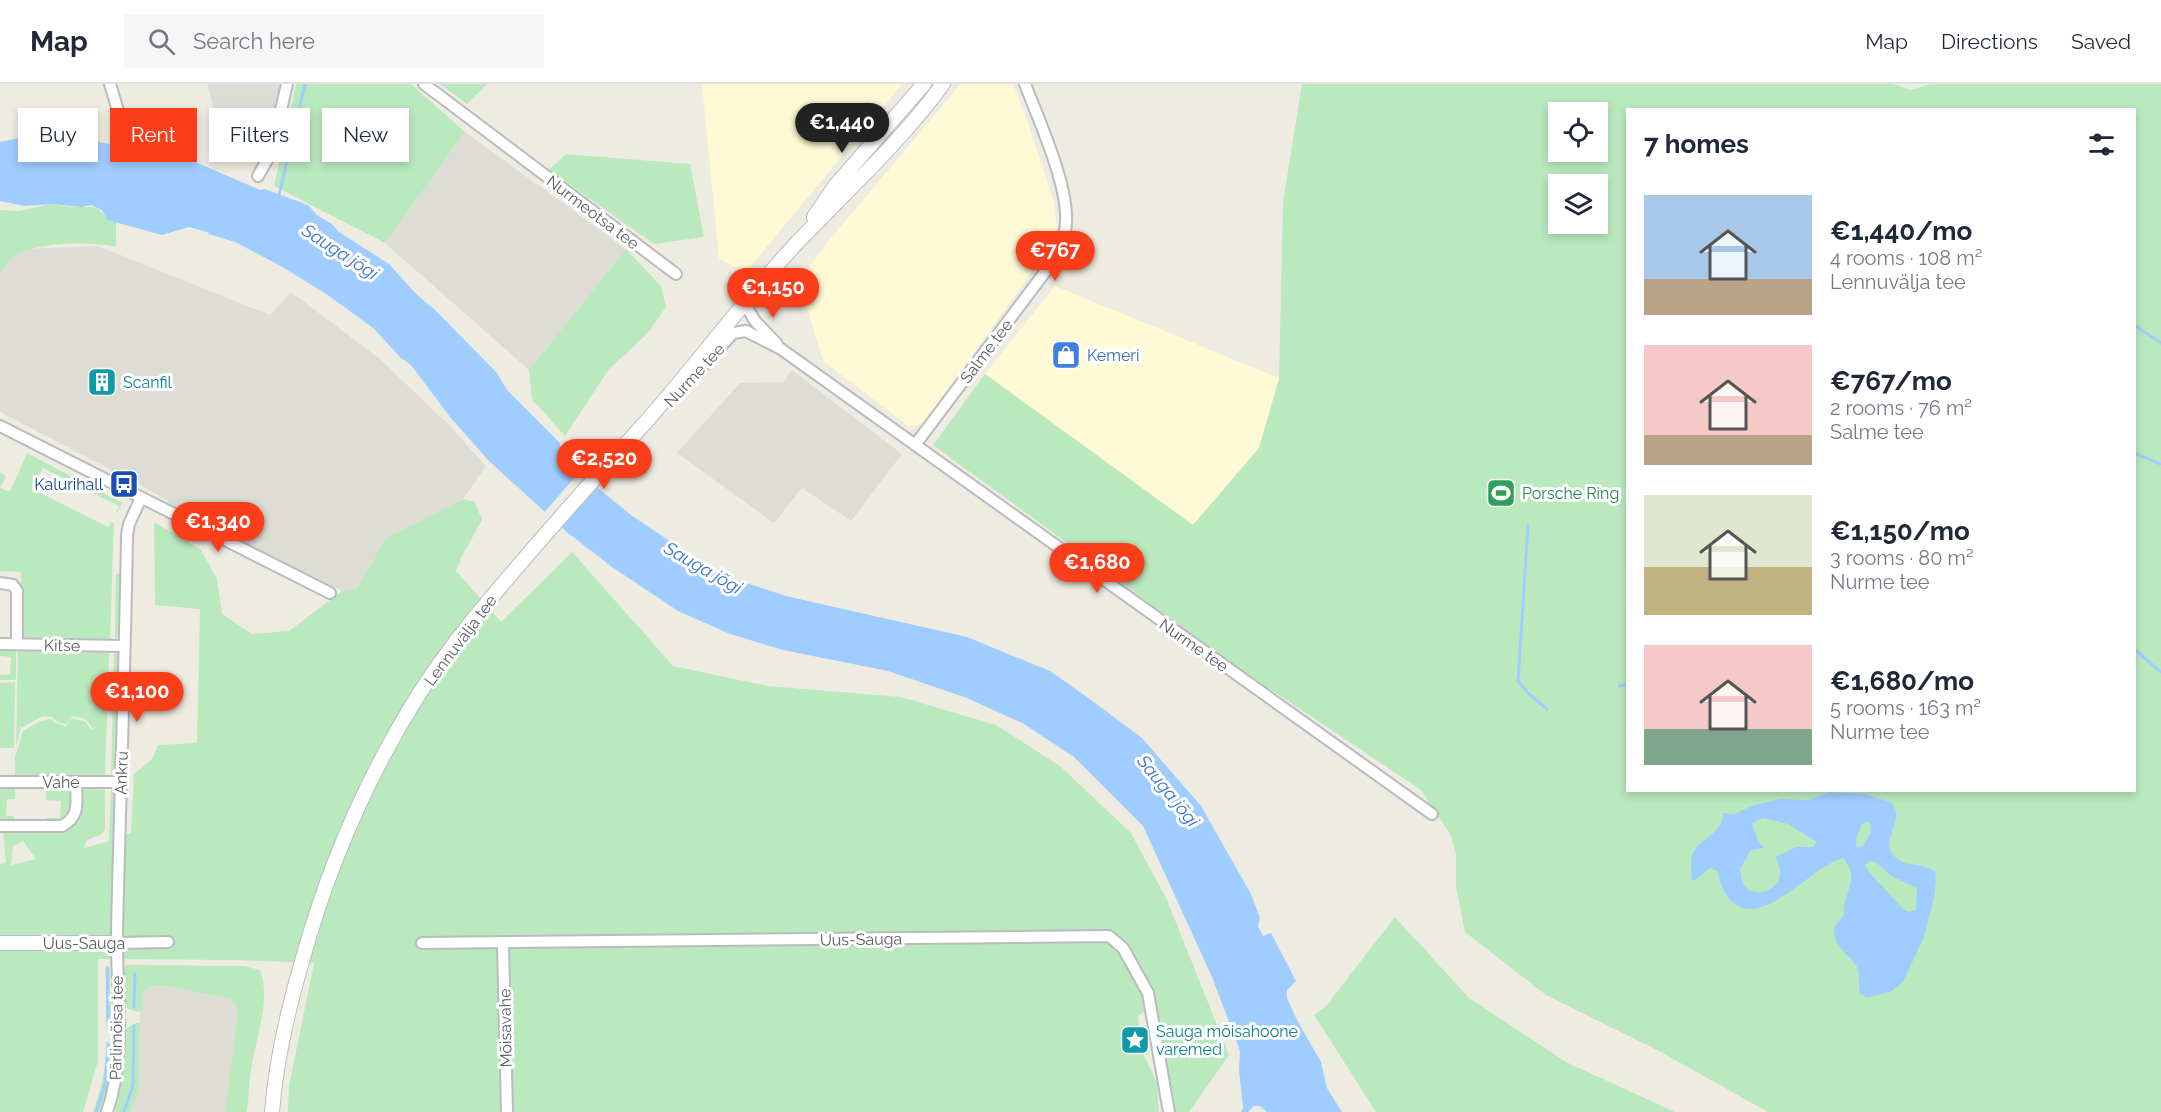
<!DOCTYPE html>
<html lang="en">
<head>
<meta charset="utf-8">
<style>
	:root { --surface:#fff; --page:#f6f6f7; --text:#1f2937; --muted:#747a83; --line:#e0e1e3; --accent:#fb3e1a }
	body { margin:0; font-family:Raleway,sans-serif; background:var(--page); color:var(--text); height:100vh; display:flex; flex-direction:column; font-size:22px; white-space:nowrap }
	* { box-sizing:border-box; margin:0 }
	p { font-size:20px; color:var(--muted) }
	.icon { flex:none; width:33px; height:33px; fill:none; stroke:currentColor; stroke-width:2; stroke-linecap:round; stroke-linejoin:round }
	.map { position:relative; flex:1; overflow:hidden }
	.drawer { position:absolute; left:1626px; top:24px; width:510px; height:684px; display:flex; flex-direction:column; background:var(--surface); border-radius:0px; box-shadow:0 3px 9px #0003 }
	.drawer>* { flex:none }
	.hud { position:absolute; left:18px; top:24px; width:570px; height:54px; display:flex; gap:12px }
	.tools { position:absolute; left:1548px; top:18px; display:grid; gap:12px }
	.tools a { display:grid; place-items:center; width:60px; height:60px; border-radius:0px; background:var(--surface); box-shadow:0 3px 9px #0003; font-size:30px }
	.price { position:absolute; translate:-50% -51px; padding:0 14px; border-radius:21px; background:var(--accent); color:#fff; font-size:20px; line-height:39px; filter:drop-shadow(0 2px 3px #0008) }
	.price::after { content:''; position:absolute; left:50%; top:36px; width:18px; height:14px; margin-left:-9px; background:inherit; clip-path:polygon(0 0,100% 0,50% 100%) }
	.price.active { background:#222; color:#fff }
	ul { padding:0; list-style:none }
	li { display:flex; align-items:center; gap:18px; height:150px; padding:0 18px }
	li span { display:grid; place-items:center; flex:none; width:168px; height:120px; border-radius:0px; color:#555 }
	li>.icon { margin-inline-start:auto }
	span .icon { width:72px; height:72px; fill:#fffc; stroke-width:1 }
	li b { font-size:26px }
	h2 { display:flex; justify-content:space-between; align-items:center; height:72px; padding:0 18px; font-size:26px }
	.chip { padding:0 21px; border-radius:0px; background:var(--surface); box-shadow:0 3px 9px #0003; font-size:21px; line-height:54px }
	.chip.active { background:var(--accent); color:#fff }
	header { display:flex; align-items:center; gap:36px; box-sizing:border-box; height:84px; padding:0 30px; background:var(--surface); border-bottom:2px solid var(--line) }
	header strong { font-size:28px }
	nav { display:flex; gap:33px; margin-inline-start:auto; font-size:21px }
	.search { width:420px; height:54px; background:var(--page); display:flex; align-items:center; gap:15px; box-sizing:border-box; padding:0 21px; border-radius:0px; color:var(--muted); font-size:22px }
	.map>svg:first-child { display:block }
	.commercial { fill:#fff9d5 }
	.industrial { fill:#deddd5 }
	.green { fill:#bae9be; fill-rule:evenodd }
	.water { fill:#a0cdff; fill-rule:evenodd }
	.pier { fill:#eeece1 }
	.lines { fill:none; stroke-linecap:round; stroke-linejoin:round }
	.stream { stroke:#a0cdff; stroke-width:3 }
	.street-casing { stroke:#b9bbc1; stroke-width:14 }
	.secondary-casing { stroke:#b9bdc4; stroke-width:16 }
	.street { stroke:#fff; stroke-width:10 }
	.secondary { stroke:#fff; stroke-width:14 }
	.labels { text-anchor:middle; stroke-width:6; stroke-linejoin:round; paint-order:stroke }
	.street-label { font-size:16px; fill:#595d63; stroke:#fff }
	.shop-label { font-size:16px; fill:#366cbe; stroke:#fff; text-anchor:start }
	.culture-label { font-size:16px; fill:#0d838f; stroke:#fff; text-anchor:start }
	.transit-label { font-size:16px; fill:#164399; stroke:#fff; text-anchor:end }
	.leisure-label { font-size:16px; fill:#27864d; stroke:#fff; text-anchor:start }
	.water-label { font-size:18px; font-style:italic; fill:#3674cf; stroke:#fff }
</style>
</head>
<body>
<header>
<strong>Map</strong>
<div class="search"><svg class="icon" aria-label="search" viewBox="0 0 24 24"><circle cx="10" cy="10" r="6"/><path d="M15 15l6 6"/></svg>Search here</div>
<nav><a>Map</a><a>Directions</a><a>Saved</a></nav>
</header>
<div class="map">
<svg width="2161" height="1028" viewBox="0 0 2161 1028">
	<rect width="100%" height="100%" fill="#eeece1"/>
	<path class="commercial" d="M702 0H902L750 183 739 185 719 174Z
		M961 0H1013L1028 39 1054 119 1057 143 1038 179 923 340 909 342 823 277 808 226 791 209 826 160Z
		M1055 202 1279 294 1259 364 1193 441 985 290Z"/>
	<path class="industrial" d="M207 0H280L270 61 227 68Z
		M465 48 626 165 529 286 385 159Z
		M98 162 270 231 291 208 380 275 450 342 486 382 463 415 386 454 357 504 342 507 166 421 168 417 129 395 0 328V166Z
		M792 286 902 370 851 437 802 404 774 439 677 369 740 299 783 298Z
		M141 889 243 892 239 1028H130L139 1007Z"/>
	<path class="green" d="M296 0H411L465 48 385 159 274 102Z
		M440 0H487L467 20Z
		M1302 0H1893L1911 6 1930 0H2161V1028H1768L1659 967 1546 911 1465 848 1456 803V770L1450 750 1421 706 1234 581 933 361 985 290 1193 441 1259 364 1279 295 1283 118ZM1628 26H2134V706H1628ZM1558 28H1598V68H1558ZM1558 100H1598V140H1558Z
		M566 70 690 80 704 153 654 160 549 86Z
		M50 120C59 121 70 123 80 123 95 123 99 121 107 136L116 138V163C90 157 28 157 8 177 5 180 2 186 0 189V126L19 127Z
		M626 165 661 202 666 223 647 250 609 285 565 352 532 315 529 286Z
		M27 369 122 419 117 429 116 428 119 422 43 384 32 405 108 443 111 438 114 439 110 557 23 556 20 554 21 488 0 487V388L6 392 0 404 10 408Z
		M463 415 475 418 482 436 462 472 456 487 501 538 572 468 673 582 768 602 901 613 996 641 1060 682 1131 749 1167 816 1229 971 1189 1028H1174L1153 921 1138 932 1142 967 1157 999 1159 1028H288L289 1002 314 879 234 876 98 875V977L83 1028H0V780L6 779 3 747 61 746 81 705 105 706V745L102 750 87 756 84 764 109 757 111 705 115 711 114 754 131 749 134 690 153 674 158 661 197 659 200 525 155 521 154 438 201 466 217 495 222 530 252 550 289 547 342 507 357 504 386 454ZM23 757 36 775 11 781 13 762Z
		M116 490H121L119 550 115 556Z
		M0 567H16V596H0V591L10 590 11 573 0 572Z
		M18 567 109 569 105 692H15V673L23 647 40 637 52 635 55 639 66 642 71 634 86 638 91 646 96 643 92 644 86 635 72 632 66 640 58 638 52 633 43 632 21 644 16 662Z
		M114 568 118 571 115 689 111 692Z
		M15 598 14 664H0V599Z
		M0 704H15V715H7L6 732H14V736L0 735Z
		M46 705H71L72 728 62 737H46V734H60L61 717 46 716Z
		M1395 833 1469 914 1566 978 1675 1028H1376L1314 931 1326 922Z
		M126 881 245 882 260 886C271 916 257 950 252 980 249 996 249 1012 247 1028H225L238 930 237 923 231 915 162 901 150 902 143 910 141 927 137 928 128 925C122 912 121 895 126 881Z
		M106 882H110L111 943 106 947Z
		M136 939H140L139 1007 130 1028H115L119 1010 125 945Z
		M106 957 111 959C116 982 108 1006 101 1028H93C101 1004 107 983 106 957Z"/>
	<path class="water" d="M24 53 64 54 72 57H94L193 77 260 106 264 105 308 121 318 132 332 140 339 148 389 180 417 211 434 225 497 289 507 306 559 358 567 379 631 431 719 490 786 512 967 553 1050 587 1087 613 1142 654 1201 722 1251 810 1260 834 1258 842 1263 852 1271 849 1296 897 1287 906V914L1297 936 1321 978 1327 1004 1342 1028H1267L1260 1022H1254L1248 1028H1241L1243 1024 1239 986 1240 967 1212 893 1143 742 1074 673 1024 640 967 614 888 587 783 566 730 550 678 527 612 483 568 449 489 377 450 333 411 281 401 274 373 244 325 209 279 181 235 158 209 150 207 148 189 143 162 151 107 136 102 126 91 121 82 123 51 120 25 122 0 117V58Z
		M1830 708 1865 710 1892 719C1894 724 1897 727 1896 732 1895 749 1878 766 1903 778 1907 780 1912 780 1917 781 1923 782 1929 785 1935 787L1936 797 1934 814 1924 853 1903 898 1892 907 1868 914 1860 910C1857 899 1861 890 1857 883 1850 871 1834 863 1834 848 1834 839 1840 838 1843 832 1844 830 1844 825 1844 823 1847 804 1859 793 1843 774 1812 781 1761 849 1730 816 1723 807 1719 798 1718 787L1710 784 1694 797 1692 796C1691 788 1690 778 1692 771 1699 753 1724 750 1723 729L1735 730 1751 722 1780 715 1808 716ZM1764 734 1788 740 1817 758 1813 763H1796L1776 773C1777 778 1781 787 1780 792 1777 809 1751 815 1743 799 1741 795 1741 789 1740 785L1751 766 1764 764C1757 757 1755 748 1752 739ZM1867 738 1870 739 1871 748 1863 762 1857 763 1856 756 1862 740ZM1870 777 1877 779 1891 792 1917 804 1916 826 1909 828 1904 826 1868 787 1865 780Z"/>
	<path class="pier" d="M581 386 597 400 559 445 543 430Z"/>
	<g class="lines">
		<path class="stream" d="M279 111 305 0
			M2134 241 2161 259
			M2134 369 2161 380
			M1528 442 1518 597 1528 609 1547 625
			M2134 565 2161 588
			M1619 602 1628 600
			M107 884 108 939
			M134 923 135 890
			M96 1028 105 1001 108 961
			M124 1028 133 1001 134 942"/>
		<g class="street-casing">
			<path id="street" d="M110 0 125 50
				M424 0 676 190
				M258 92 271 69 287 0
				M745 220 755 237 777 260
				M683 304 733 249 746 247 781 265 1432 730
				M0 342 330 509
				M915 361 1048 184C1055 172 1062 161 1065 147 1073 110 1039 37 1025 0
				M0 499 13 501 17 507V560
				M0 560 124 562
				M0 698H121
				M0 742H62C81 732 76 717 76 698
				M117 859 168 858
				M422 859 1109 852 1123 864 1148 909 1169 1028
				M503 860 507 1028
				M107 1028C127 970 116 907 117 847 120 715 125 583 127 451L129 440 141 414"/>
		</g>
		<g class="secondary-casing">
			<path id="secondary" d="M814 133 835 102 924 0
				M0 859H117
				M272 1028C276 975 288 925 303 874 329 780 367 693 419 610 448 564 483 523 519 481 560 433 602 386 644 340 696 282 741 219 794 162 844 109 900 59 943 0"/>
		</g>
		<use href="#street" class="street"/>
		<use href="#secondary" class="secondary"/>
	</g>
	<defs>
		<g id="shop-square" transform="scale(1.5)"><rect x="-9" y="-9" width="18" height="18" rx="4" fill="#3f7fe0" stroke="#fff"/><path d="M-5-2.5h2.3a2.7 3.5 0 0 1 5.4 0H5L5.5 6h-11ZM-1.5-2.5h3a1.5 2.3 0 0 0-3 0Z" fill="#fff"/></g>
		<g id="building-square" transform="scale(1.5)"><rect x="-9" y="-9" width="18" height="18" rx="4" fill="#0f9aa8" stroke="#fff"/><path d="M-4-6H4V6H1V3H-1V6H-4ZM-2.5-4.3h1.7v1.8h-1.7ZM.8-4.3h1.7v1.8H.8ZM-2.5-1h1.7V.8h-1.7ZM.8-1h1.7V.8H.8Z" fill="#fff"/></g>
		<g id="bus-square" transform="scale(1.5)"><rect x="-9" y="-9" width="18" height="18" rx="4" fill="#1a4fb4" stroke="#fff"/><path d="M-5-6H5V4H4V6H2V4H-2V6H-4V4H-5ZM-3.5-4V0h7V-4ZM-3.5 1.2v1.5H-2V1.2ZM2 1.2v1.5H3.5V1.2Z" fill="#fff"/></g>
		<g id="stadium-square" transform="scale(1.5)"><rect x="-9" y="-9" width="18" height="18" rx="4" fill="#2e9e5b" stroke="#fff"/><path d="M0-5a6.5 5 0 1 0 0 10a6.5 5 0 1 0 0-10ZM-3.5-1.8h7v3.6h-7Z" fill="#fff"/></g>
		<g id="sight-square" transform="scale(1.5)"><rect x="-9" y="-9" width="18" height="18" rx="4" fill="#0f9aa8" stroke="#fff"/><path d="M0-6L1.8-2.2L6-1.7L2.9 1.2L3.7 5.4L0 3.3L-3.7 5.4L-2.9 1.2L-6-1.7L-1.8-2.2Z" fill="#fff"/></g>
	</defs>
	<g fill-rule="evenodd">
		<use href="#shop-square" x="1066" y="271"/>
		<use href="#building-square" x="102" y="298"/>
		<use href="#bus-square" x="124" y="400"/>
		<use href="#stadium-square" x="1501" y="409"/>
		<use href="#sight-square" x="1135" y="956"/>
	</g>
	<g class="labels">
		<g class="street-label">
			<text transform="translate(593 128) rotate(37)" y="6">Nurmeotsa tee</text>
			<text transform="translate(986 267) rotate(-53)" y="6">Salme tee</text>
			<text transform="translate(694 291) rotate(-47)" y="6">Nurme tee</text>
			<text transform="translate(460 556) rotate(-53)" y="6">Lennuvälja tee</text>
			<text transform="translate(62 561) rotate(1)" y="6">Kitse</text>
			<text transform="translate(1194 561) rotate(35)" y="6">Nurme tee</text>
			<text transform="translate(121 689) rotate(-88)" y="6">Ankru</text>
			<text x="61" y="704">Vahe</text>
			<text transform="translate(861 855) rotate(-1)" y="6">Uus-Sauga</text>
			<text x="84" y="865">Uus-Sauga</text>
			<text transform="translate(116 944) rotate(-89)" y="6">Pärlimõisa tee</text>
			<text transform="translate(505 944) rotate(-91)" y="6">Mõisavahe</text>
		</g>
		<g class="shop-label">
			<text x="1087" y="277">Kemeri</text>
		</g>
		<g class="culture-label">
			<text x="123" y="304">Scanfil</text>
			<text x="1156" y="953">Sauga mõisahoone<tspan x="1156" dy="18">varemed</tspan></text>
		</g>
		<g class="transit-label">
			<text x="103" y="406">Kalurihall</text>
		</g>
		<g class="leisure-label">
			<text x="1522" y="415">Porsche Ring</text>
		</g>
		<g class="water-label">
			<text transform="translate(340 168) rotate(33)" y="6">Sauga jõgi</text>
			<text transform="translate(703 484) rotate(30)" y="6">Sauga jõgi</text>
			<text transform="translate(1168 707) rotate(51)" y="6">Sauga jõgi</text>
		</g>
	</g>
</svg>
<div class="tools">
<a><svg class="icon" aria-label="locate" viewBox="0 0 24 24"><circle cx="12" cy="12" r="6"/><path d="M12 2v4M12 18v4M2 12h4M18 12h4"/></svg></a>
<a><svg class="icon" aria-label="layers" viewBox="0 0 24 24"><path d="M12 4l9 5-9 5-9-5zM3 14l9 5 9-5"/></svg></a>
</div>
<b class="price active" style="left:842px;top:70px">€1,440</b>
<b class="price" style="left:1055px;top:198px">€767</b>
<b class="price" style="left:773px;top:235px">€1,150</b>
<b class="price" style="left:604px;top:406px">€2,520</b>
<b class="price" style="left:218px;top:469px">€1,340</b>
<b class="price" style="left:1097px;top:510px">€1,680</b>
<b class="price" style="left:137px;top:639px">€1,100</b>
<div class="hud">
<a class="chip">Buy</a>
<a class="chip active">Rent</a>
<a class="chip">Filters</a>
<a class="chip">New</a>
</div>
<section class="drawer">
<h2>7 homes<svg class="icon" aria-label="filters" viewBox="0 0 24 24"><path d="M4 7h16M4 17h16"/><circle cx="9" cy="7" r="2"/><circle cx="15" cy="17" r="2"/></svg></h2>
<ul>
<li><span style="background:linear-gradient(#a9c7e8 70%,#b9a48a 0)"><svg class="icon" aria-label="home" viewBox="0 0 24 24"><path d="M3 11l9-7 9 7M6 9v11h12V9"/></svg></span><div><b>€1,440/mo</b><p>4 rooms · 108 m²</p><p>Lennuvälja tee</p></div></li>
<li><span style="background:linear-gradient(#f6c9c9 75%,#b9a48a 0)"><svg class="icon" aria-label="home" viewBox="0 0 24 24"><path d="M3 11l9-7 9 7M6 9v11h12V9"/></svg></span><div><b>€767/mo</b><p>2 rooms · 76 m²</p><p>Salme tee</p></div></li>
<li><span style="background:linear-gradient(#dfe7d0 60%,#c2b280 0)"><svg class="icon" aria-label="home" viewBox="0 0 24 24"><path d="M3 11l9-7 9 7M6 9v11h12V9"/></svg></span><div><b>€1,150/mo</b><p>3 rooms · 80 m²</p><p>Nurme tee</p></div></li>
<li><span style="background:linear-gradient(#f6c9c9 70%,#7fa58c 0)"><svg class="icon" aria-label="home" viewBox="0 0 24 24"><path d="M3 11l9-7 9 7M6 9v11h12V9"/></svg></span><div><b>€1,680/mo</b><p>5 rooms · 163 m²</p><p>Nurme tee</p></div></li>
</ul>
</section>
</div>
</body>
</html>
